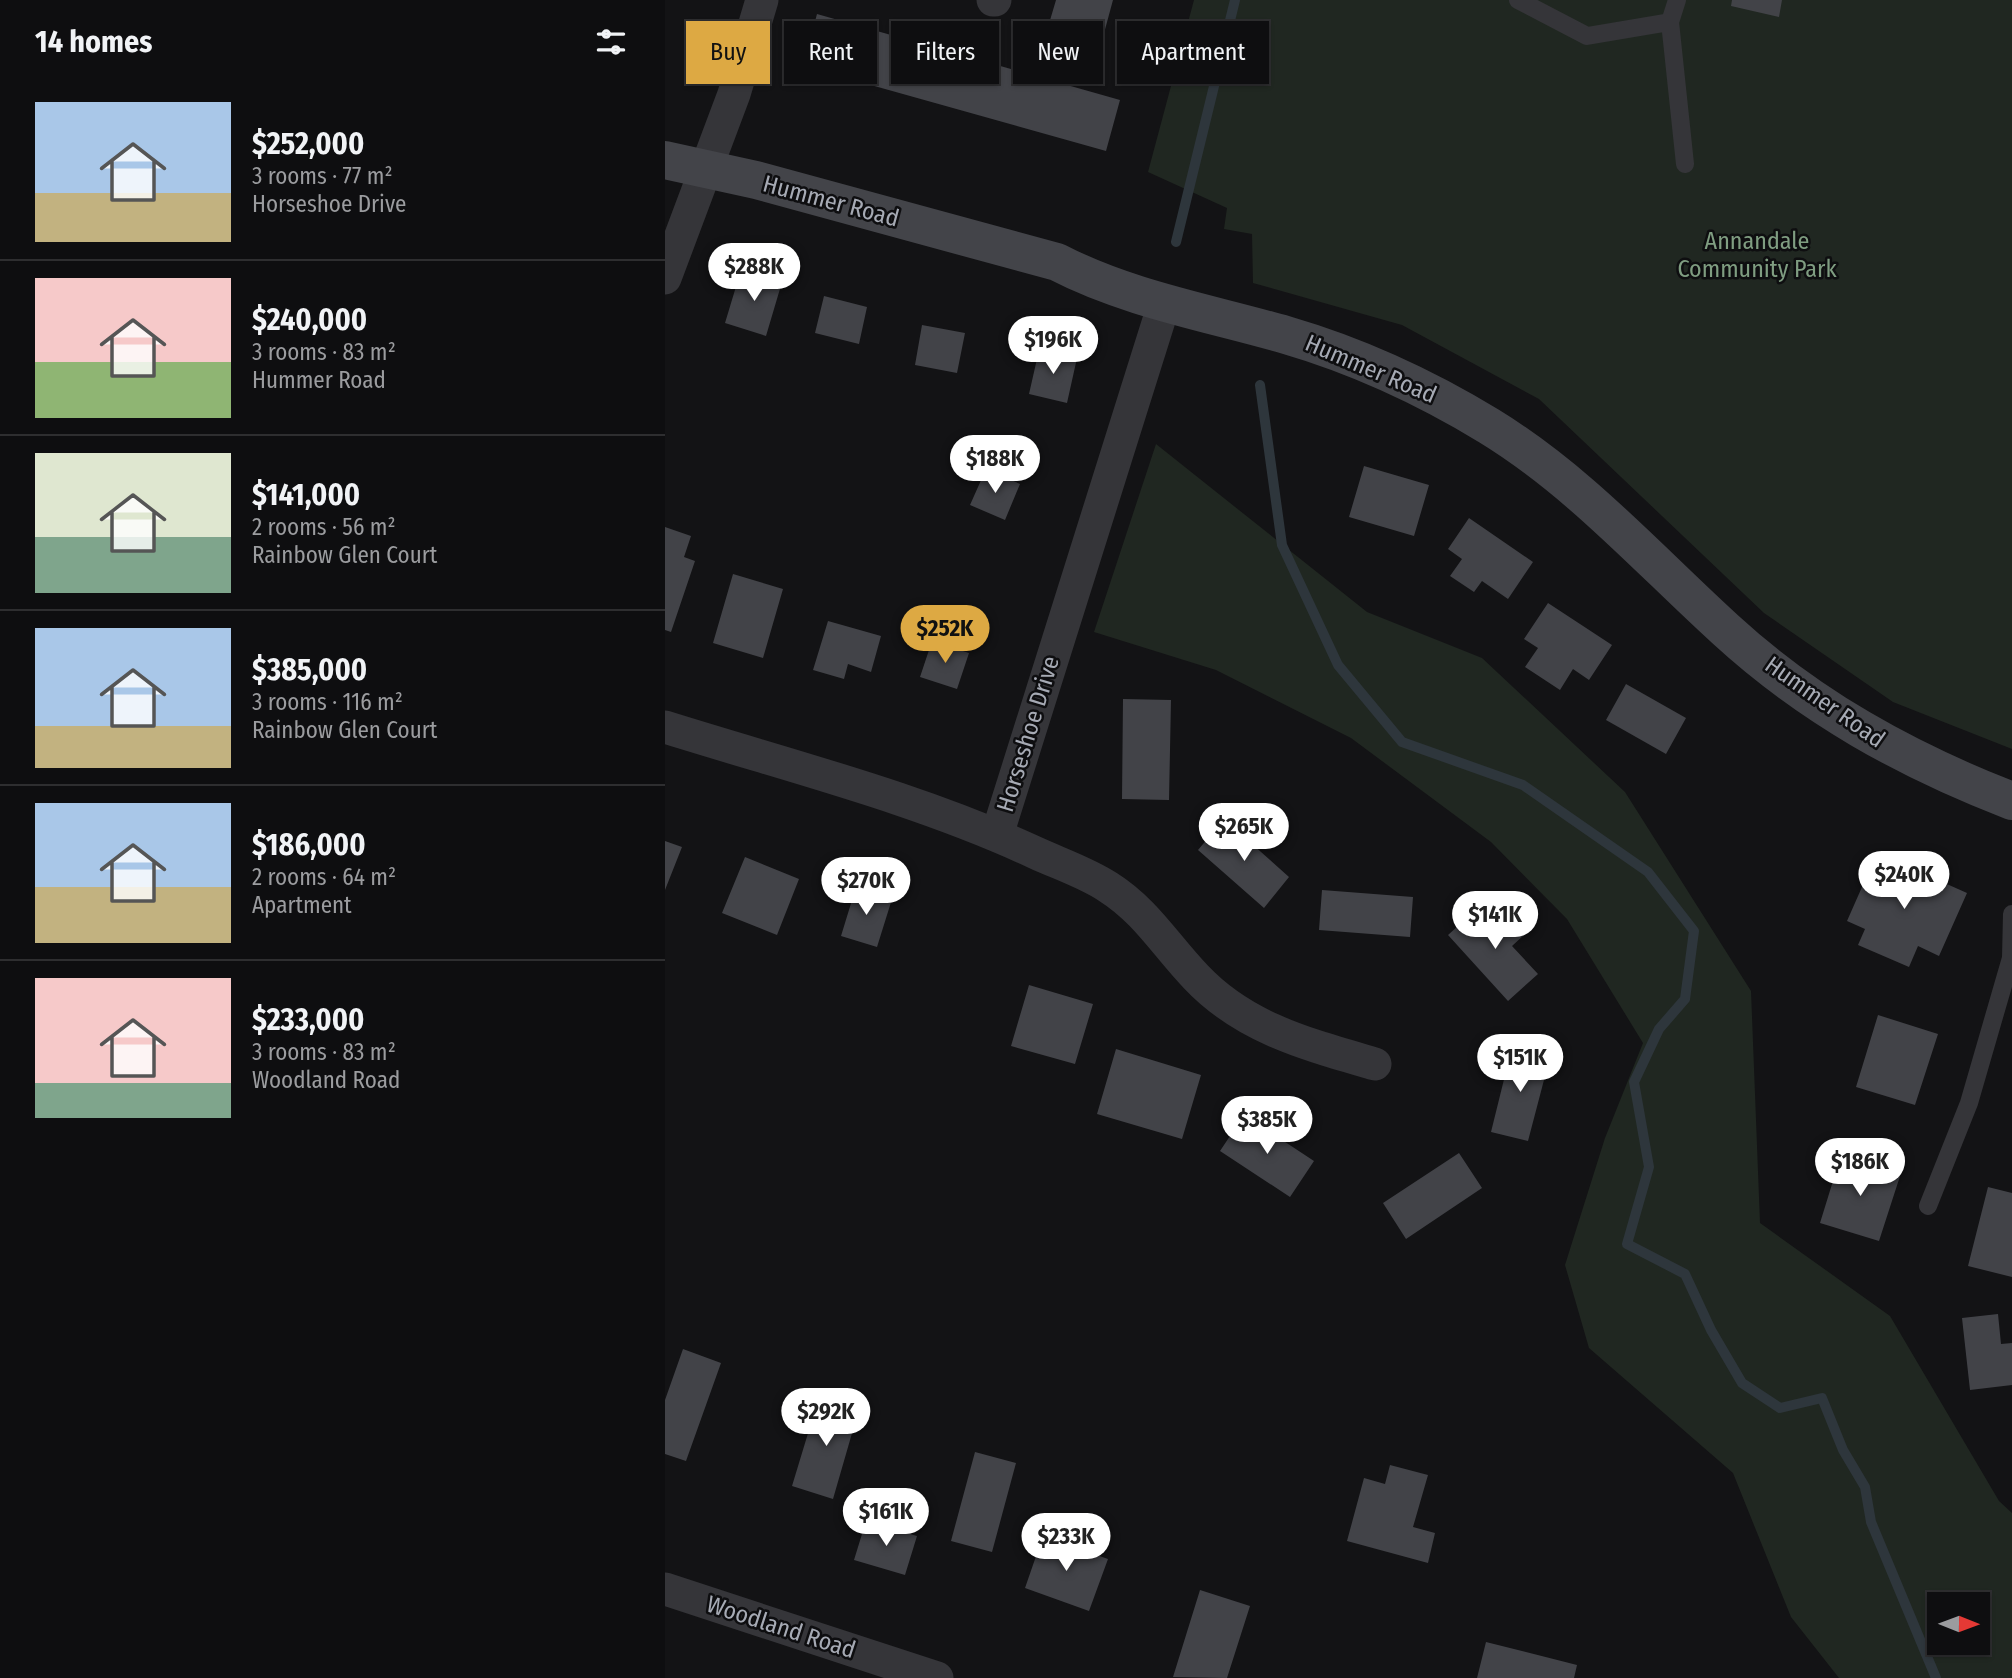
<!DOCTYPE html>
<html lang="en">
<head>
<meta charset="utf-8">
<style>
	:root { --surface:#0e0e10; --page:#171719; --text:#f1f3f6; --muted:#9b9c9f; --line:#2e2e30; --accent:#dda943 }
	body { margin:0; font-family:"Fira Sans Condensed",sans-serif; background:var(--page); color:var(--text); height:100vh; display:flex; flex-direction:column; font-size:26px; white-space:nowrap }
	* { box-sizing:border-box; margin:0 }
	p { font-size:23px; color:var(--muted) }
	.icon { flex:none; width:38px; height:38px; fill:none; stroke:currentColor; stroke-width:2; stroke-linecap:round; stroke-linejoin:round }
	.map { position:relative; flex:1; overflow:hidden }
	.sheet { display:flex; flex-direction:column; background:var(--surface); width:665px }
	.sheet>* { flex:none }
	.guide { position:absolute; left:21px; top:21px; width:665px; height:63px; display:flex; gap:14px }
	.needle { width:46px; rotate:91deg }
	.fabs { position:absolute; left:1262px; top:1592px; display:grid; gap:14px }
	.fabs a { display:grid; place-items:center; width:63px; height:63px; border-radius:0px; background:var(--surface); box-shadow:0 2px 5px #0004,0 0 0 2px var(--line); font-size:35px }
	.price { position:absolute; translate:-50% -60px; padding:0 16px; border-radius:24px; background:#fff; color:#222; font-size:23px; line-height:46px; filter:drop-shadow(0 2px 4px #0008) }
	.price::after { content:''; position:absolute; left:50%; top:42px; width:21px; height:16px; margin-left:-10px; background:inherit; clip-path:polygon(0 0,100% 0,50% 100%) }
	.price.current { background:var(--accent); color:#111 }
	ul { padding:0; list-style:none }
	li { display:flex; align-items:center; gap:21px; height:175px; padding:0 35px }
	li+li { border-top:2px solid var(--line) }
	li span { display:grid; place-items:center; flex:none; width:196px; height:140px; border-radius:0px; color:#555 }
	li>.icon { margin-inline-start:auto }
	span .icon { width:84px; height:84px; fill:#fffc; stroke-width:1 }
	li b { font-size:30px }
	h2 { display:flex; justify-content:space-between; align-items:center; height:84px; padding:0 35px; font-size:30px }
	.pill { padding:0 24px; border-radius:0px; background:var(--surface); box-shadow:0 2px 5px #0004,0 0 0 2px var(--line); font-size:24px; line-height:63px }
	.pill.current { background:var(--accent); color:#111 }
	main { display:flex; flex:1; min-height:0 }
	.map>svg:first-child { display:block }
	.green { fill:#202721; fill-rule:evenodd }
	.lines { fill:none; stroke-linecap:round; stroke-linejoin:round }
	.stream { stroke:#2e363c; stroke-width:10 }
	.building { fill:#424348 }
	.lane { stroke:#353539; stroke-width:18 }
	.street { stroke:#353539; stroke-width:33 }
	.secondary { stroke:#434449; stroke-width:38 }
	.labels { text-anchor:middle; stroke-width:5; stroke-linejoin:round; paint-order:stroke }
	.street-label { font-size:24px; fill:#a6aab4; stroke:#0e0e10 }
	.park-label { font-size:24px; fill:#7f9d81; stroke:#0e0e10 }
</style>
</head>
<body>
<main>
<section class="sheet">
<h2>14 homes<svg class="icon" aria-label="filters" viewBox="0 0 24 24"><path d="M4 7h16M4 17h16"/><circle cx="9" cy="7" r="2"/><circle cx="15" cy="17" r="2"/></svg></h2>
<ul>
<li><span style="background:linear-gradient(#a9c7e8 65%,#c2b280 0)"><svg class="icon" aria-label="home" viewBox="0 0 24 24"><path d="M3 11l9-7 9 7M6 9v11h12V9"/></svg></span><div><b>$252,000</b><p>3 rooms · 77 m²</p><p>Horseshoe Drive</p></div></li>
<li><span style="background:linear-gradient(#f6c9c9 60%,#8fb573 0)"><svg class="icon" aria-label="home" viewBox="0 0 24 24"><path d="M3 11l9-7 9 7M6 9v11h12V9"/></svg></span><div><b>$240,000</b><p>3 rooms · 83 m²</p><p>Hummer Road</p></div></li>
<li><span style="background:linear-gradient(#dfe7d0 60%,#7fa58c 0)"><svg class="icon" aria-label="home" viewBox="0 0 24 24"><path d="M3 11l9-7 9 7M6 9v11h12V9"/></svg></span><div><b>$141,000</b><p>2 rooms · 56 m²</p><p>Rainbow Glen Court</p></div></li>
<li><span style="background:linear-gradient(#a9c7e8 70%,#c2b280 0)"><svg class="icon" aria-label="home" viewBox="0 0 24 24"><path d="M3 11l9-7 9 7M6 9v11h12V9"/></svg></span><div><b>$385,000</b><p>3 rooms · 116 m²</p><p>Rainbow Glen Court</p></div></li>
<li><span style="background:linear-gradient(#a9c7e8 60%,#c2b280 0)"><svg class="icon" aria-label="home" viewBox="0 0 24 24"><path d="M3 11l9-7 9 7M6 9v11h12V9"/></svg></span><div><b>$186,000</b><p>2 rooms · 64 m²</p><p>Apartment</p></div></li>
<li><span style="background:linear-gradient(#f6c9c9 75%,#7fa58c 0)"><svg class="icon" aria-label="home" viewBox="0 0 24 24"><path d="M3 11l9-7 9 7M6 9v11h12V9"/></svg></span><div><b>$233,000</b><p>3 rooms · 83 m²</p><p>Woodland Road</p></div></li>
</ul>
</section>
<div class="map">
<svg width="1347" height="1678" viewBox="0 0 1347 1678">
	<rect width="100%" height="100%" fill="#131315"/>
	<path class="green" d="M529 0H1347V749L1228 702 1099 613 874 399 737 325 588 283 587 234 559 229 562 208 483 172Z
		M491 444 702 612 817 658 960 792 1086 991 1095 1223 1225 1316 1334 1501 1347 1513V1678H1174L1126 1617 1068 1473 924 1348 900 1265 940 1138 978 1043 902 919 826 842 686 738 551 670 429 632ZM1274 1605H1312V1643H1274Z"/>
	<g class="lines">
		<path class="stream" d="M511 242 570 0
			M595 385 617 545 673 665 737 742 858 785 983 872 1029 931 1020 999 994 1029 969 1082 984 1167 962 1244 1020 1274 1046 1330 1077 1383 1115 1408 1157 1398 1178 1450 1200 1487 1206 1522 1271 1678"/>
	</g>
	<path class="building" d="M391 0H448L432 59 378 44Z
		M1067 0H1117L1114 17 1066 6Z
		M152 14 455 100 441 151 138 66Z
		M76 270 117 282 101 336 60 323Z
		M159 296 202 307 194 344 150 333Z
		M257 325 300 333 292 373 250 365Z
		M374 350 412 358 402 403 364 394Z
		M699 466 764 485 749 536 684 517Z
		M321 469 355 484 340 520 305 505Z
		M804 518 868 562 843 599 817 581 809 592 785 576 797 559 783 549Z
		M0 527 26 536 19 557 30 561 6 632 0 630Z
		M68 574 118 589 98 658 48 643Z
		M883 603 947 645 924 680 908 669 895 690 860 667 873 648 859 639Z
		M163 621 216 636 206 672 183 664 179 679 148 670Z
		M267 641 304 653 292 689 255 677Z
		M961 684 1021 718 1001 754 941 720Z
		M458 699 506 700 504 800 457 799Z
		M559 819 624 877 599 908 533 850Z
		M0 841 17 847 0 890Z
		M1212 853 1302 893 1274 956 1253 946 1244 967 1193 945 1200 929 1182 921Z
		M80 857 134 879 112 935 57 913Z
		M191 887 227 899 212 947 176 936Z
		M657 890 748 897 745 937 654 930Z
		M813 908 826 922 837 911 859 935 847 946 873 974 843 1001 783 935Z
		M364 985 428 1004 410 1064 346 1046Z
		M1213 1015 1273 1034 1250 1105 1191 1087Z
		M847 1047 885 1057 863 1141 826 1132Z
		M451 1049 536 1075 517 1139 432 1114Z
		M579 1115 649 1161 625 1197 555 1151Z
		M794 1153 817 1188 741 1239 718 1203Z
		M1176 1155 1236 1173 1214 1241 1155 1223Z
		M1323 1187 1347 1193V1277L1303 1266Z
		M1333 1314 1336 1344 1347 1343V1385L1305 1390 1297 1318Z
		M18 1349 56 1363 21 1461 0 1454V1400Z
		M154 1397 194 1409 168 1499 127 1486Z
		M310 1452 351 1463 327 1552 286 1541Z
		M725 1465 763 1475 748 1527 770 1533 763 1563 682 1541 699 1478 720 1484Z
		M201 1521 252 1536 240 1575 189 1560Z
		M378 1536 443 1559 424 1611 360 1588Z
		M535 1590 585 1606 562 1678 508 1677Z
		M821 1642 912 1665 909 1678H812Z"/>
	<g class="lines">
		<path class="lane" d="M853 0 922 36 1005 22
			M1012 0 1005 22 1020 164
			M1263 1206 1304 1103 1346 958 1347 914"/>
		<path class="street" d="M328 0H330
			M0 278 69 94 97 0
			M0 727C124 766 253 798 371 853 395 864 422 873 443 887 481 911 501 946 531 977 580 1029 645 1045 710 1064
			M332 835 500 301
			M0 1589 272 1678"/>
		<path class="secondary" d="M0 160 91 180 392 262C463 299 545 313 621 335 693 356 760 387 824 426 914 481 984 560 1061 630 1145 707 1241 760 1347 801"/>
	</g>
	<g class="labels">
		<g class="street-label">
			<text transform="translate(166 201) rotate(15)" y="8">Hummer Road</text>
			<text transform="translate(706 369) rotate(23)" y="8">Hummer Road</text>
			<text transform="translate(1160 702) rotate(35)" y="8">Hummer Road</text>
			<text transform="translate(363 734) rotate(-73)" y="8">Horseshoe Drive</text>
			<text transform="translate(116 1627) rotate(18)" y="8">Woodland Road</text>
		</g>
		<g class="park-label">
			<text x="1092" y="249">Annandale<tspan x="1092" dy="28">Community Park</tspan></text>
		</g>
	</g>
</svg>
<div class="fabs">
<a><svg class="needle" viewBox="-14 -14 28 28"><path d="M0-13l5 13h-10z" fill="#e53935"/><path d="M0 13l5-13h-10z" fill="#9b9c9f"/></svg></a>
</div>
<b class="price" style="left:89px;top:303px">$288K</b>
<b class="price" style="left:388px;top:376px">$196K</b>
<b class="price" style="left:330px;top:495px">$188K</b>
<b class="price current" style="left:280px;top:665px">$252K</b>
<b class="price" style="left:579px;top:863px">$265K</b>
<b class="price" style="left:1239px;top:911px">$240K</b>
<b class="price" style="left:201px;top:917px">$270K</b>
<b class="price" style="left:830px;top:951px">$141K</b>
<b class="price" style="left:855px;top:1094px">$151K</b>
<b class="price" style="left:602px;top:1156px">$385K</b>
<b class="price" style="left:1195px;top:1198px">$186K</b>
<b class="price" style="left:161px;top:1448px">$292K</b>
<b class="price" style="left:221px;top:1548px">$161K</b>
<b class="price" style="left:401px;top:1573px">$233K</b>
<div class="guide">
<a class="pill current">Buy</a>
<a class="pill">Rent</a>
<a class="pill">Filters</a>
<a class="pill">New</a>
<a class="pill">Apartment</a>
</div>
</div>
</main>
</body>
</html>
